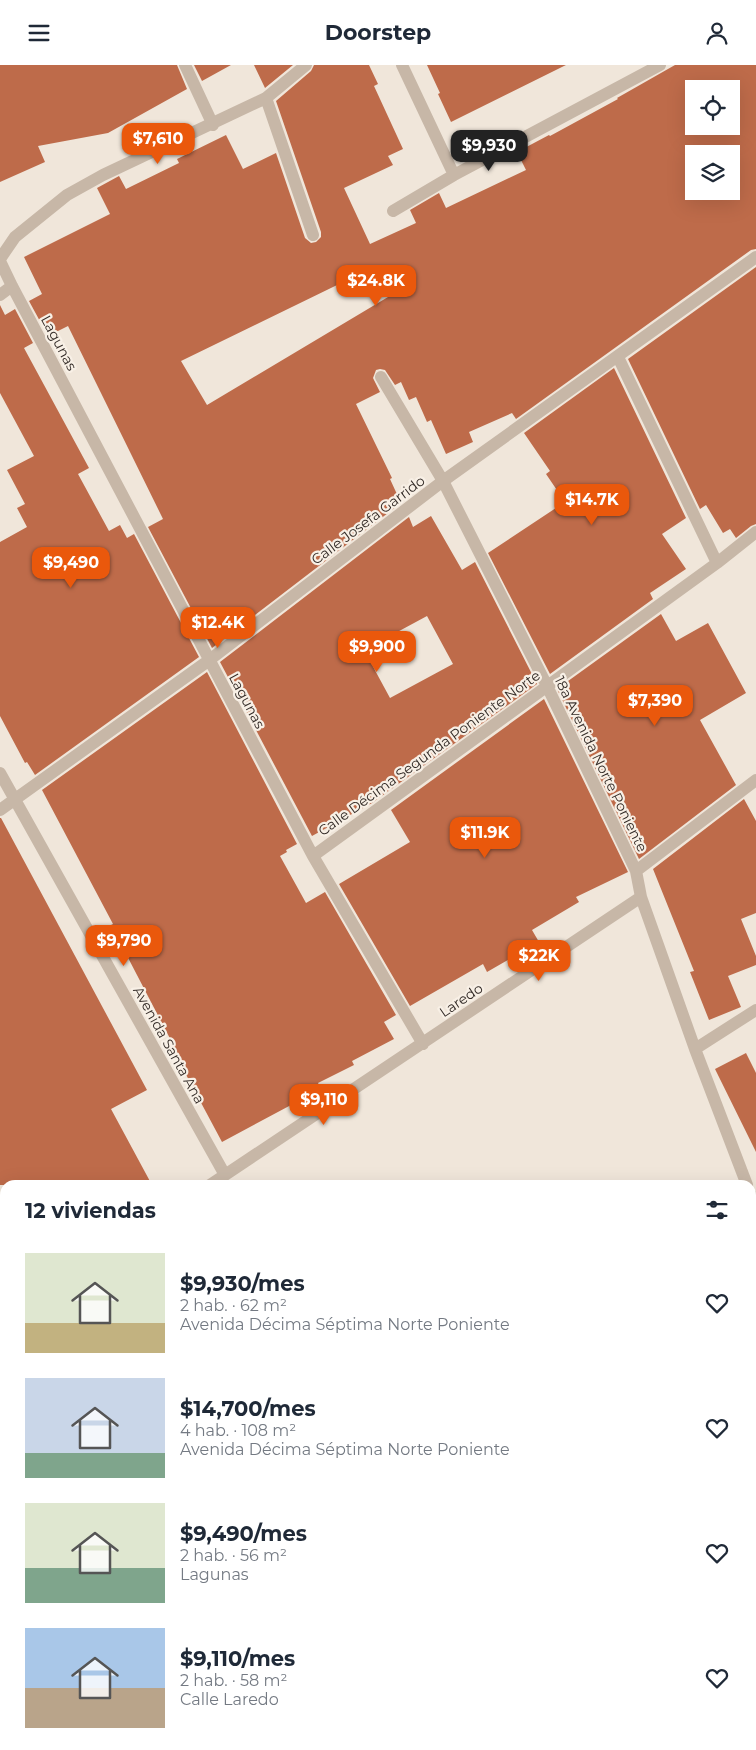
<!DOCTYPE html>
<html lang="es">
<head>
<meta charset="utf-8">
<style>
	:root { --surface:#fff; --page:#f6f6f7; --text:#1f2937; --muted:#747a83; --accent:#ea580c }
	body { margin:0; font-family:Montserrat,sans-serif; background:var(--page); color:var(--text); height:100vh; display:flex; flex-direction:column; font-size:19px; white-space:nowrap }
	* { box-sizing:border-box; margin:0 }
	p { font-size:16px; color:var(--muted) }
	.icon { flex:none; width:28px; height:28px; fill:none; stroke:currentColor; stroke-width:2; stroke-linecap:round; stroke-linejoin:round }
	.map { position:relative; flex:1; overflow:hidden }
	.sheet { position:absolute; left:0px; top:1115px; width:756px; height:570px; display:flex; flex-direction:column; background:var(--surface); border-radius:15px 15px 0 0; box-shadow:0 5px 20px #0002 }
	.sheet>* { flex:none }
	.tools { position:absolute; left:685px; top:15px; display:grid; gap:10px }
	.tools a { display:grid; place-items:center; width:55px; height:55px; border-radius:0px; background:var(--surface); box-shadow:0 5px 20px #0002; font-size:25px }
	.price { position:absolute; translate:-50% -42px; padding:0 11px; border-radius:10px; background:var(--accent); color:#fff; font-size:16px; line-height:32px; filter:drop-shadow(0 1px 2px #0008) }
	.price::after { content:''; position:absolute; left:50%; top:30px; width:15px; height:11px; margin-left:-8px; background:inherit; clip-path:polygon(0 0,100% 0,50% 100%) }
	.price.selected { background:#222; color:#fff }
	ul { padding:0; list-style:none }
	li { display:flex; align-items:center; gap:15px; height:125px; padding:0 25px }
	li span { display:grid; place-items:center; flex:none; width:140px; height:100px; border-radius:0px; color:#555 }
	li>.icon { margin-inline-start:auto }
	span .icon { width:60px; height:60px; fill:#fffc; stroke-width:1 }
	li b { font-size:21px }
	h2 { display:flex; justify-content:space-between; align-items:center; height:60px; padding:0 25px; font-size:21px }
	header { display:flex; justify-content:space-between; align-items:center; height:65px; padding:0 25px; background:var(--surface); font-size:22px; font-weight:700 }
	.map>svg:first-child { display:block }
	.building { fill:#be6b4a; fill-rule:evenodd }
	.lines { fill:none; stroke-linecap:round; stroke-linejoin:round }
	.lane { stroke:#c7b7a7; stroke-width:12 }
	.street { stroke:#c7b7a7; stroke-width:12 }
	.secondary { stroke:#9a8678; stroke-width:12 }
	.labels { text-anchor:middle; stroke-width:4.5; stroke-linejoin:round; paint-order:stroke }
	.street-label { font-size:14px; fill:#332b27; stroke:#f8f0e6 }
</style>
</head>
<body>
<header><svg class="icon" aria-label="menu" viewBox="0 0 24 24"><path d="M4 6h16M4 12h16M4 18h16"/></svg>Doorstep<svg class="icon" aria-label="person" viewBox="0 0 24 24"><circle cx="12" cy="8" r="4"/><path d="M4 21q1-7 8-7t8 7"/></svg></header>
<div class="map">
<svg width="756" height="1685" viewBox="0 0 756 1685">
	<rect width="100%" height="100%" fill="#f0e6da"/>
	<path class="building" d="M0 0H177L187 24 108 68 38 81 45 97 0 117Z
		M194 0H231L202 16Z
		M254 0H293L265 23Z
		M314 0H369L378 19 374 21 403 84 388 91 393 100 344 123 370 179 416 158 410 145 439 128 446 143 526 105 517 87 549 70 550 71 618 34 617 33 675 0H756V184L751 185 516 354 512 348 469 367 473 377 446 389 431 355 427 357 416 332 409 335 401 317 395 320 385 305 380 304 376 305 373 313 380 327 356 339 392 413 390 414 401 438 212 583 148 462 163 454 68 261 48 271 29 236 42 229 24 192 110 149 97 123 119 111 126 124 179 98 177 94 226 70 243 104 276 88 305 173 311 178 316 177 321 172V167L276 36 311 6ZM694 24H731V61H694ZM694 89H731V126H694ZM372 203 388 232 207 340 181 296Z
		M427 0H566L451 57 438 29 440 28Z
		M756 202V459L751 461 736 473 730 464 723 468 706 440 700 444 628 294Z
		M0 240 5 250 15 244 33 278 24 283 89 403 78 409 109 466 120 460 127 473 134 469 199 592 35 710 27 697 25 698 0 651V477L27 462 17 443 25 439 7 405 34 391 0 328Z
		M614 303 686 453 662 469 686 504 650 528 653 534 550 609 488 488 565 437 546 409 550 406 524 368Z
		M431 451 462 505 475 497 537 619 372 738 312 771 220 597 409 452 413 462ZM427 551 453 599 390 633 364 585Z
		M661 549 676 576 708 558 746 628 700 655 736 720 639 794 557 624Z
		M207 607 297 779 286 785 287 787 280 791 306 838 325 827 396 950 384 957 394 974 352 996 354 1000 318 1018 321 1024 222 1077 175 989 177 987 111 860 113 859 42 725Z
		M544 634 628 807 576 832 579 837 532 865 539 877 487 907 483 899 410 941 339 819 410 777 391 745Z
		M744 734 756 756V848L741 854 756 891V900L728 911 741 942 709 955 690 907 694 906 653 804Z
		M0 753H1L147 1025 111 1044 152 1120H0Z
		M746 988 756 1008V1087L715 1004Z"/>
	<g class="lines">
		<path class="lane" d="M0 1594 5 1598"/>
		<path class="street" d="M185 0 213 60
			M402 0 454 110
			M266 33 313 170
			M393 146 454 110 660 0
			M0 194 15 172 67 130 103 110 266 33 306 0
			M0 196 12 221 313 791 423 979
			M0 230 12 221
			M618 292 717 498
			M381 312 443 416 547 621 636 806 641 832 695 984 747 1120
			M0 708 225 1110
			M0 745 208 596 443 416 756 192
			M313 791 717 498 756 467
			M636 806 756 715
			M695 984 756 945
			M210 1120 641 832
			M751 1130 756 1143
			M0 1192 5 1202
			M0 1463 5 1466
			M158 1680 160 1685
			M252 1680 256 1685
			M513 1680 520 1685
			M666 1680 667 1685"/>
		<path class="secondary" d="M0 1267 5 1263
			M751 1308 756 1306
			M90 1685 95 1680"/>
	</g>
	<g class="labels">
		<g class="street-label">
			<text transform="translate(59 278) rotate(62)" y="5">Lagunas</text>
			<text transform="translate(368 455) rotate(-37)" y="5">Calle Josefa Garrido</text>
			<text transform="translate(247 636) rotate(62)" y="5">Lagunas</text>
			<text transform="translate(429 688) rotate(-36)" y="5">Calle Décima Segunda Poniente Norte</text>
			<text transform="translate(601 699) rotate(64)" y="5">18a Avenida Norte Poniente</text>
			<text transform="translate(461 935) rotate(-34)" y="5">Laredo</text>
			<text transform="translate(169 980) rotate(61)" y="5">Avenida Santa Ana</text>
		</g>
	</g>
</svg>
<div class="tools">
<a><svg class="icon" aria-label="locate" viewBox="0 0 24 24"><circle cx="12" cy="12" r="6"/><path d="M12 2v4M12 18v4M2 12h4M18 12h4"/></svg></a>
<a><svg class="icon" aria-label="layers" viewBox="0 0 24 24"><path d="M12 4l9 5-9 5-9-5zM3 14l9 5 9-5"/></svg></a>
</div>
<b class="price" style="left:158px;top:100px">$7,610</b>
<b class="price selected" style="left:489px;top:107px">$9,930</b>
<b class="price" style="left:376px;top:242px">$24.8K</b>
<b class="price" style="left:592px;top:461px">$14.7K</b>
<b class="price" style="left:71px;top:524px">$9,490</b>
<b class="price" style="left:218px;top:584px">$12.4K</b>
<b class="price" style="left:377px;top:608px">$9,900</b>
<b class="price" style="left:655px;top:662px">$7,390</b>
<b class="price" style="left:485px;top:794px">$11.9K</b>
<b class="price" style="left:124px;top:902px">$9,790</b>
<b class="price" style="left:539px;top:917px">$22K</b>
<b class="price" style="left:324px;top:1061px">$9,110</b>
<section class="sheet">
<h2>12 viviendas<svg class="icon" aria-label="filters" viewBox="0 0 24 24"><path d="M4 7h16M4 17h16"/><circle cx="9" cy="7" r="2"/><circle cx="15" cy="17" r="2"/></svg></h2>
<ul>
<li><span style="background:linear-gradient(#dfe7d0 70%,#c2b280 0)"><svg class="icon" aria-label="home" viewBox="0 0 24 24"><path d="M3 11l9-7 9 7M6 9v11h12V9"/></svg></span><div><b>$9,930/mes</b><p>2 hab. · 62 m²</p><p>Avenida Décima Séptima Norte Poniente</p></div><svg class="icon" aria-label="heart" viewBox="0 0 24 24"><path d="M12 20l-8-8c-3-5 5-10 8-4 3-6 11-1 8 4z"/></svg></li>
<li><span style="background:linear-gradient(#c9d6e8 75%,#7fa58c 0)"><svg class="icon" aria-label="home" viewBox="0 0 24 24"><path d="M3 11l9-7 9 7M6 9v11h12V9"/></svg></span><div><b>$14,700/mes</b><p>4 hab. · 108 m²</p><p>Avenida Décima Séptima Norte Poniente</p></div><svg class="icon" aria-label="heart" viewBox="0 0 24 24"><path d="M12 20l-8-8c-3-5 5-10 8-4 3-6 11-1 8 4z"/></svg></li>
<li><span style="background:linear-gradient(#dfe7d0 65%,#7fa58c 0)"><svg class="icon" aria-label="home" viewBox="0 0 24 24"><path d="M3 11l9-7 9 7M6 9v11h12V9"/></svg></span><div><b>$9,490/mes</b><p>2 hab. · 56 m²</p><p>Lagunas</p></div><svg class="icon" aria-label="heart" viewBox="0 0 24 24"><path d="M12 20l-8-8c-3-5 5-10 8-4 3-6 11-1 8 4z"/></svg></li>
<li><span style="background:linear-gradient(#a9c7e8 60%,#b9a48a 0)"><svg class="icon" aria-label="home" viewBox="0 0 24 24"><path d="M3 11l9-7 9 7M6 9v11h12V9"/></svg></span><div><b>$9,110/mes</b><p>2 hab. · 58 m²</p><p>Calle Laredo</p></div><svg class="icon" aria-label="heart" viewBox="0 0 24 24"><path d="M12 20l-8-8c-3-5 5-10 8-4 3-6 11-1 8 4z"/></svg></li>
</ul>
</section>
</div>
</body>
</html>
